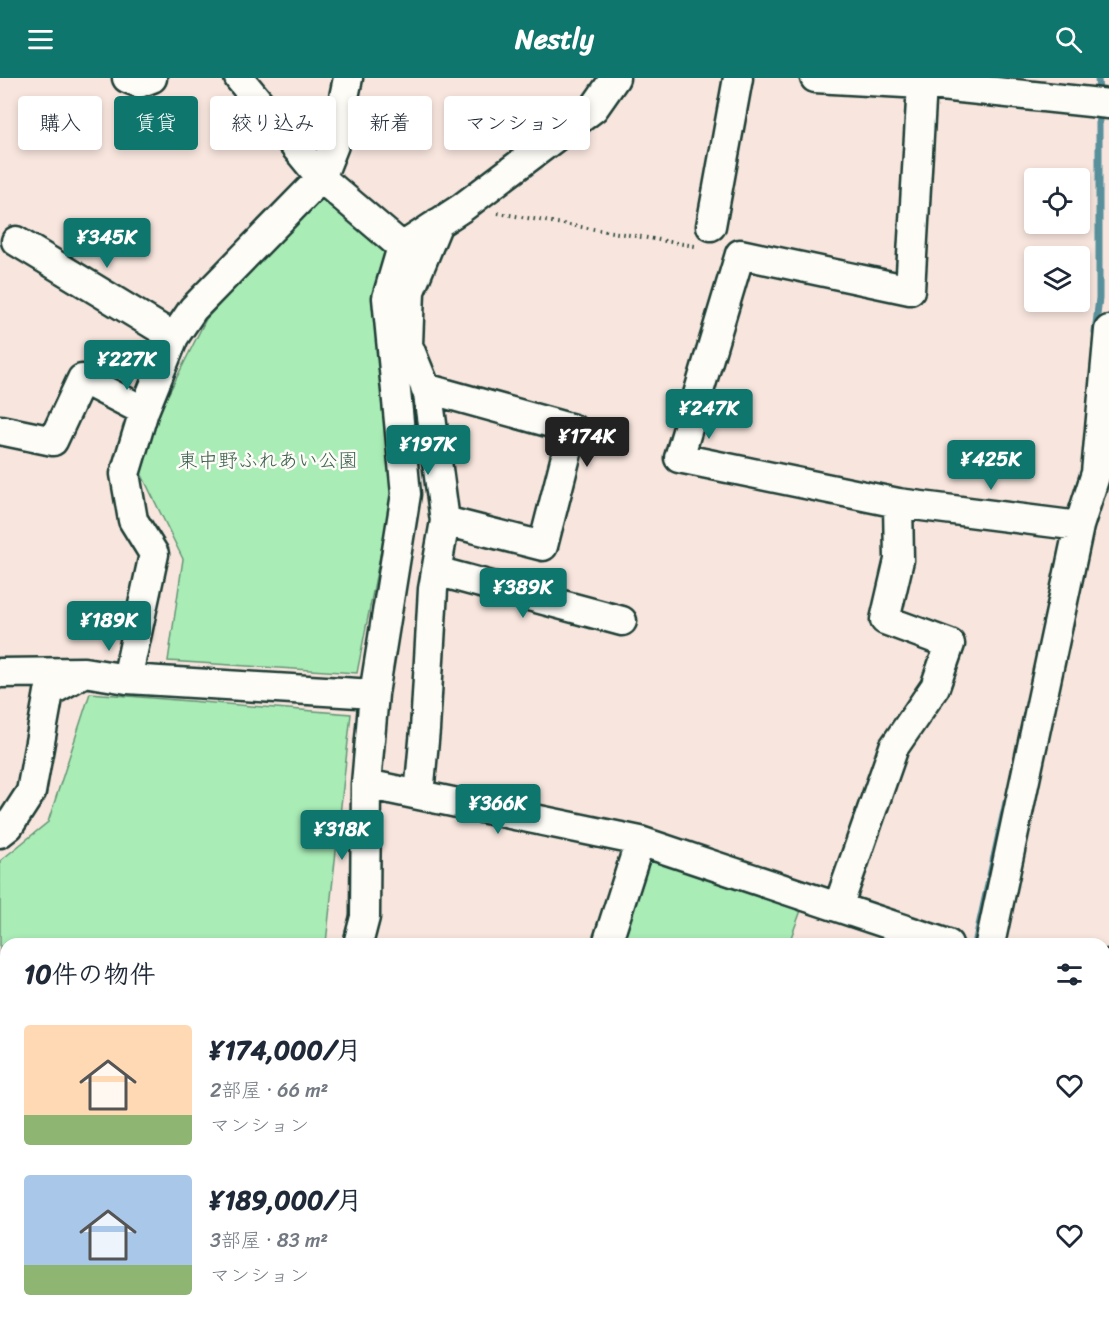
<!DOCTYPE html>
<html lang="ja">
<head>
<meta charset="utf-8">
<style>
	:root { --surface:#fff; --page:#f2f2f3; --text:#1f2937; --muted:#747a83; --accent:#0f766e }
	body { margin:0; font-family:Sriracha,"Klee One",sans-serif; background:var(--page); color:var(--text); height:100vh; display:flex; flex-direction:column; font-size:22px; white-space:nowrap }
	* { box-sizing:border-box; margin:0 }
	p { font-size:20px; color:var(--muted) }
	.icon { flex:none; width:33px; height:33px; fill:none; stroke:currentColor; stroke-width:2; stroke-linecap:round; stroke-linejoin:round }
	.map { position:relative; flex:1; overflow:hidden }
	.details { position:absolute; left:0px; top:860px; width:1110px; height:386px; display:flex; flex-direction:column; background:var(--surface); border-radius:18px 18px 0 0; box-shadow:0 3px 9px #0003 }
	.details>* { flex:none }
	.guide { position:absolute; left:18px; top:18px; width:600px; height:54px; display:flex; gap:12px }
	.controls { position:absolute; left:1024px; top:90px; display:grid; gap:12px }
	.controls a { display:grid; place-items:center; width:66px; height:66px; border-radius:6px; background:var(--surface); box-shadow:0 3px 9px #0003; font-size:30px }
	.price { position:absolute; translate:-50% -51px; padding:0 14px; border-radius:6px; background:var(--accent); color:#fff; font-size:20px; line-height:39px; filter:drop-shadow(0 2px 3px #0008) }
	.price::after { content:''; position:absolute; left:50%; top:36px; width:18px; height:14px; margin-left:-9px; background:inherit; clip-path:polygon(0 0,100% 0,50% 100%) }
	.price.current { background:#222; color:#fff }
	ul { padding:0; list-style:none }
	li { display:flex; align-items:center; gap:18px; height:150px; padding:0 24px }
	li span { display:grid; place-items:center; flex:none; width:168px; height:120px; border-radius:6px; color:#555 }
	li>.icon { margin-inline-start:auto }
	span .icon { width:72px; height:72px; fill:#fffc; stroke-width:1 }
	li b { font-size:26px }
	h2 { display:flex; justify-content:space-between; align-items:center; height:72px; padding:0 24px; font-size:26px }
	.tag { padding:0 21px; border-radius:6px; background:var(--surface); box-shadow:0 3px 9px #0003; font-size:21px; line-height:54px }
	.tag.current { background:var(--accent); color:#fff }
	header { display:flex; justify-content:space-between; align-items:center; height:78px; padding:0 24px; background:var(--accent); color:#fff; font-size:27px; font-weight:700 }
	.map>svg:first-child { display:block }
	.green { fill:#a9ecb6; stroke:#649475; stroke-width:1.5 }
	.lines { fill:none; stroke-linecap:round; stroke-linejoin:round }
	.stream { stroke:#59909b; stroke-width:7 }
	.street-casing { stroke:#1f3d34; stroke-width:33 }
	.path { stroke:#1f3d34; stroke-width:4; stroke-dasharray:1.5 4.5; stroke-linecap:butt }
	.street { stroke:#fdfcf7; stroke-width:28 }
	.labels { text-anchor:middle; stroke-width:5; stroke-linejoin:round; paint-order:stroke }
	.park-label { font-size:20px; fill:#3b604e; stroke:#fdfcf7 }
</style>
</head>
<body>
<header><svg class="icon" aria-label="menu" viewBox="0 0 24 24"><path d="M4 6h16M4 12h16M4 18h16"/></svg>Nestly<svg class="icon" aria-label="search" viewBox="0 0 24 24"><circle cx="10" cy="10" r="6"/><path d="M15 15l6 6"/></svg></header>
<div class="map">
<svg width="1109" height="1244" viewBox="0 0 1109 1244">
	<rect width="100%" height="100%" fill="#f8e6de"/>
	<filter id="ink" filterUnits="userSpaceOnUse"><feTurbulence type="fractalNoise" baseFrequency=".0167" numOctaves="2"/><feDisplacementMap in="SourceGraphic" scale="12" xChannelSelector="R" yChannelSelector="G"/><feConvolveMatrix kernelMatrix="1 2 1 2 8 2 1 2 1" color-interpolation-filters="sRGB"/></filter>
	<g filter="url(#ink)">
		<path class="green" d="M320 117 387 177 372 223 392 417 357 595 168 583 183 481 137 387 157 339 206 241Z
			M90 615 351 636 326 865 6 866V1239H97L93 1244H0V783L48 744Z
			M651 778 803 827 789 865 623 866Z
			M313 1239H418L414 1244H311Z
			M744 1239H840L842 1244H749Z"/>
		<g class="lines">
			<path class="stream" d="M1098 0 1099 18
				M1095 255 1099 220V32
				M975 866 1006 724
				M938 1239 939 1244"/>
			<g class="street-casing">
				<path id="street" d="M127 0 139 5 152 0
					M239 0 321 100 402 169
					M815 0 922 6
					M711 148 738 0
					M16 163 174 259
					M425 310 573 351 543 468 445 443
					M0 352 53 363 82 301 144 333
					M898 425 1079 448
					M436 493 622 543
					M0 595 84 594 127 601 374 616
					M127 601 154 476 133 442 125 396 144 333 174 259 193 231 321 100 334 67 348 0
					M366 706 640 763 948 866
					M419 717 425 652 433 511 445 443 428 316 408 267 410 213 438 145
					M0 755 9 748 31 714 49 614 83 595
					M838 829 894 669 935 609 950 566 885 542 899 482 898 425 679 380 740 176 910 212 922 6 1109 26
					M358 866 365 839 366 706 374 616 406 416 387 220 402 169 463 129 594 30 615 0
					M607 866 640 763
					M990 866 1079 448 1096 395 1109 252
					M1104 888 1109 886
					M650 1239 662 1244
					M114 1244 118 1239
					M296 1244 299 1239
					M622 1244 624 1239
					M961 1244V1239"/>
			</g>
			<path class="path" d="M498 135 695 168"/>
			<use href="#street" class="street"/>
		</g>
	</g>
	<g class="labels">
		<g class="park-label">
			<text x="268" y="389">東中野ふれあい公園</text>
		</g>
	</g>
</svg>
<div class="controls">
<a><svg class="icon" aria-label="locate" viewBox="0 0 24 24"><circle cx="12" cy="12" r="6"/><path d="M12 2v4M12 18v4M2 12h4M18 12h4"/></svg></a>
<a><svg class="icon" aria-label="layers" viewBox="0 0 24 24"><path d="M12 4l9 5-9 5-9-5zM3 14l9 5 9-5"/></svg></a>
</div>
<b class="price" style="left:107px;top:191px">¥345K</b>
<b class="price" style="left:127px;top:313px">¥227K</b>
<b class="price" style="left:709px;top:362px">¥247K</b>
<b class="price current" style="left:587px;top:390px">¥174K</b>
<b class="price" style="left:428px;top:398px">¥197K</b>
<b class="price" style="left:991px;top:413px">¥425K</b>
<b class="price" style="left:523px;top:541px">¥389K</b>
<b class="price" style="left:109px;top:574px">¥189K</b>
<b class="price" style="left:498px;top:757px">¥366K</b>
<b class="price" style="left:342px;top:783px">¥318K</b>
<div class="guide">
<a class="tag">購入</a>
<a class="tag current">賃貸</a>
<a class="tag">絞り込み</a>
<a class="tag">新着</a>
<a class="tag">マンション</a>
</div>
<section class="details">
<h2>10件の物件<svg class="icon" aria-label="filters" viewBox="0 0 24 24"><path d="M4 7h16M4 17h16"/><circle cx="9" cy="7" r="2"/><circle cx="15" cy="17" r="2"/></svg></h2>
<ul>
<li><span style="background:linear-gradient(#ffd9b3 75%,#8fb573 0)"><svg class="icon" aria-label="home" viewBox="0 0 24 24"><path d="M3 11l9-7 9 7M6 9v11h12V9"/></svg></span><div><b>¥174,000/月</b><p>2部屋 · 66 m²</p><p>マンション</p></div><svg class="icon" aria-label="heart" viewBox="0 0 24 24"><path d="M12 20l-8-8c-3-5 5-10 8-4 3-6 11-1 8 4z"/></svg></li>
<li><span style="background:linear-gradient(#a9c7e8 75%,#8fb573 0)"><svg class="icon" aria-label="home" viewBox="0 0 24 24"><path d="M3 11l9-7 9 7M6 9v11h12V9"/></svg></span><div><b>¥189,000/月</b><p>3部屋 · 83 m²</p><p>マンション</p></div><svg class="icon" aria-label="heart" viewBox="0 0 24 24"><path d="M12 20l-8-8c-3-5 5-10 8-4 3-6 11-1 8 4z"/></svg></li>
</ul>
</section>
</div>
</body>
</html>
